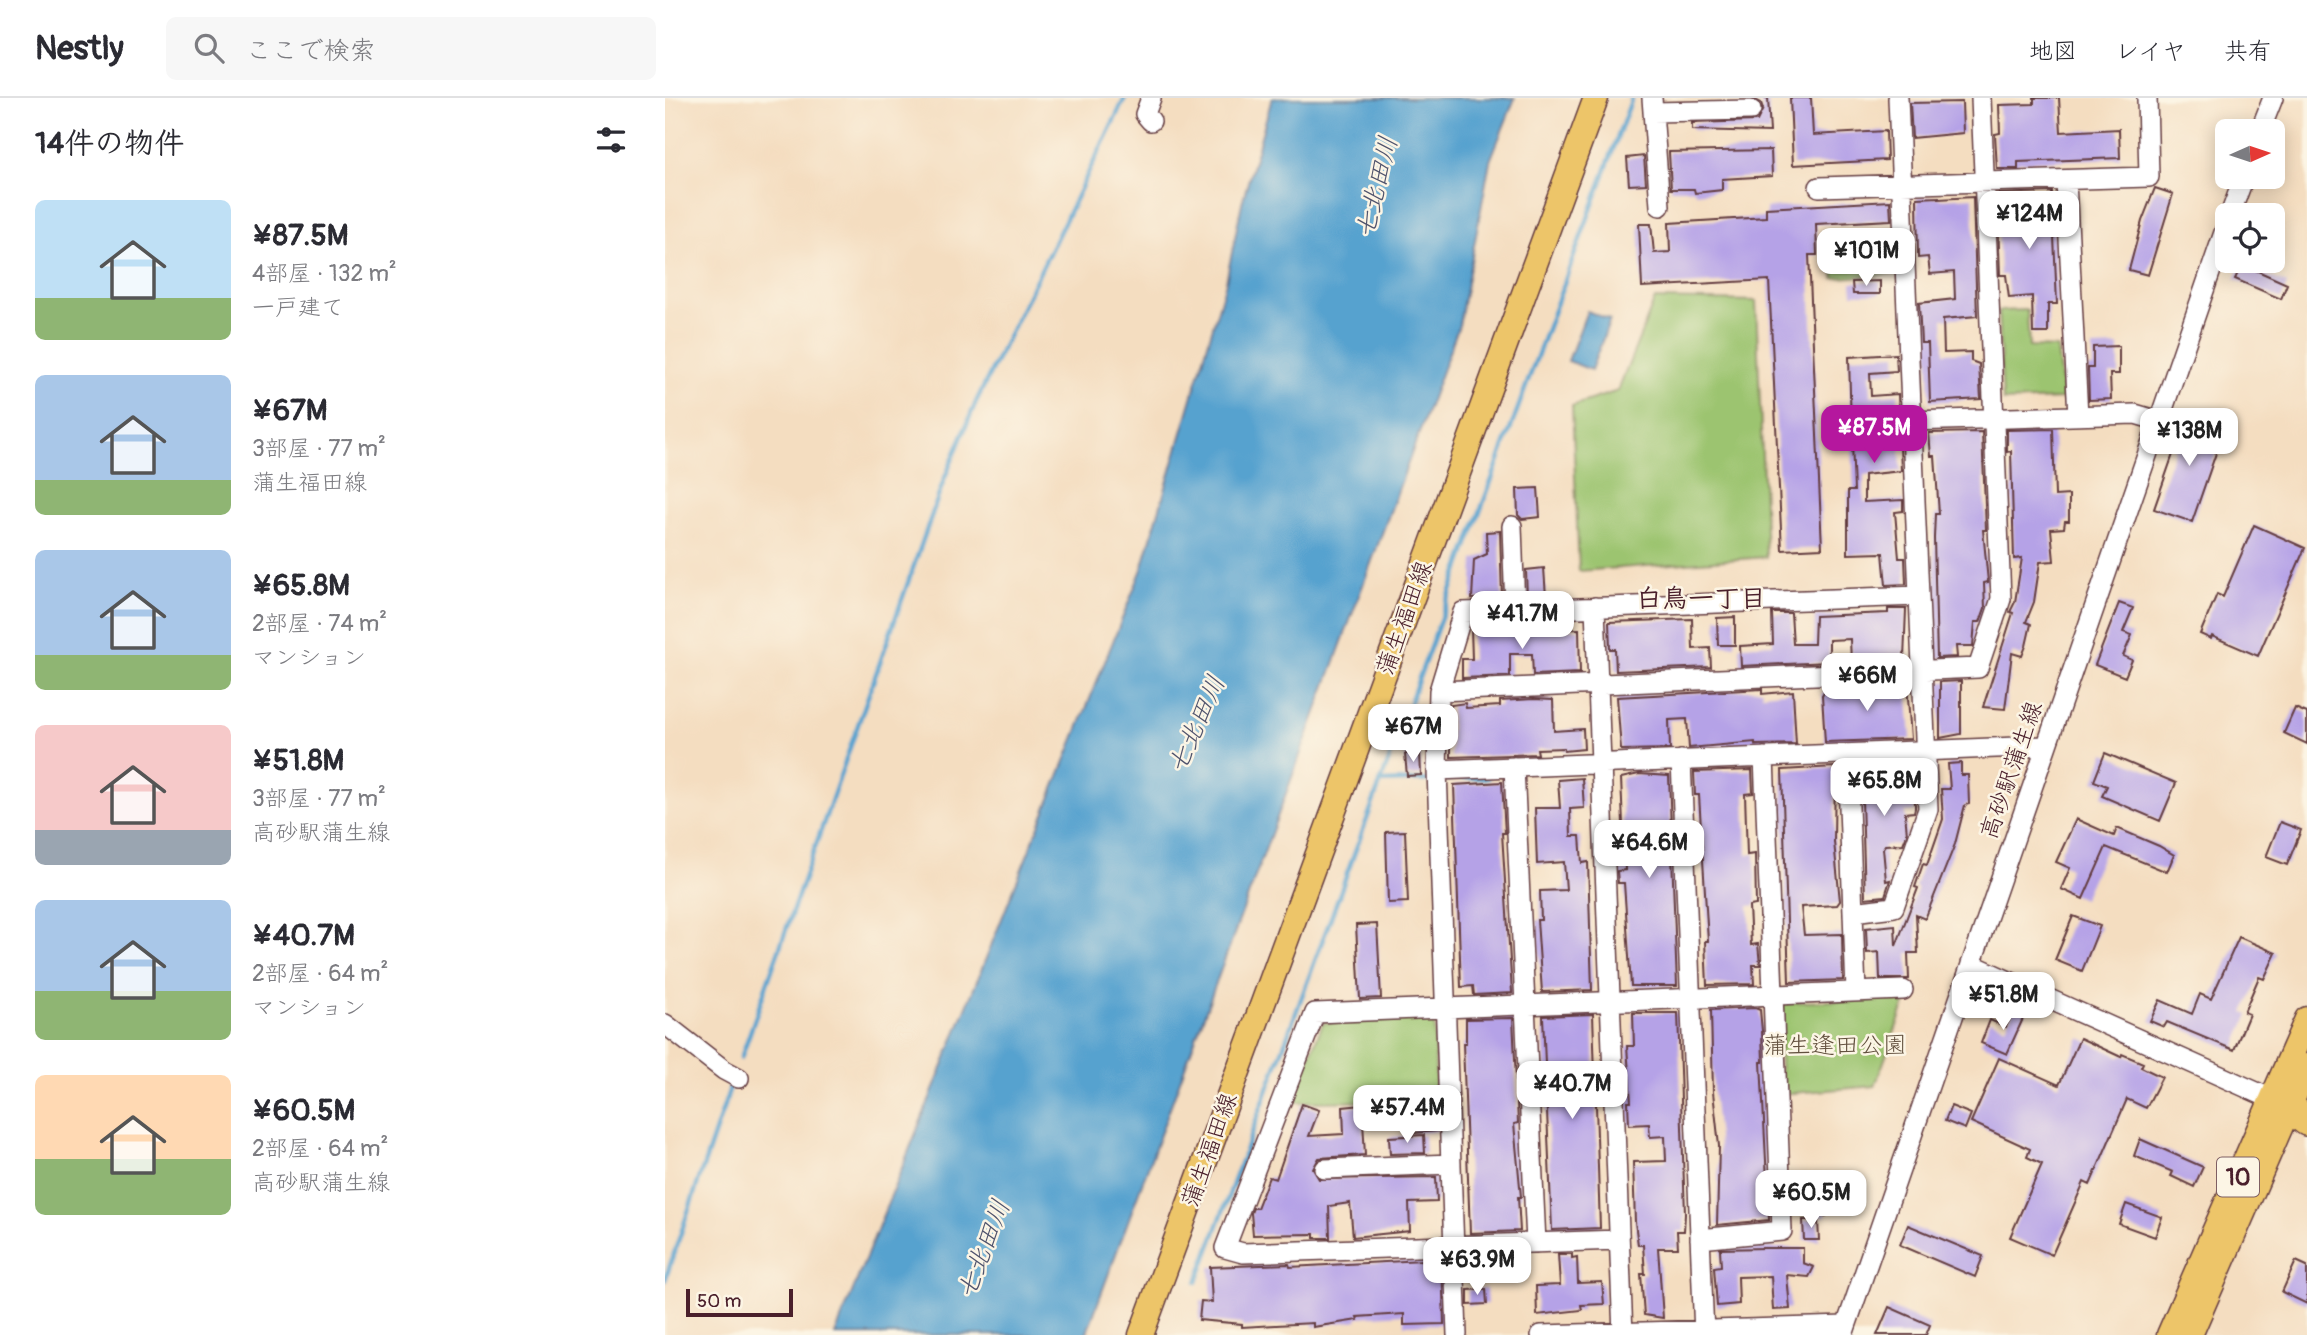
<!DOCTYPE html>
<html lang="ja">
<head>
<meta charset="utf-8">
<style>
	:root { --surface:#fff; --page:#f7f7f7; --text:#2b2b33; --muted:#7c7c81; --line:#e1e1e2; --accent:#b5179e }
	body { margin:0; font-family:Pangolin,"Klee One",sans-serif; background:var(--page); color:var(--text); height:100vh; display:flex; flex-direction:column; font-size:26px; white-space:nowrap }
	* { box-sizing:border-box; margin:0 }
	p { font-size:23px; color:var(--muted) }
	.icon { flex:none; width:38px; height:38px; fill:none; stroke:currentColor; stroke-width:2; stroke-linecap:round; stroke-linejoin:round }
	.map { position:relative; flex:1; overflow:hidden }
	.drawer { display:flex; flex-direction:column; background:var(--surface); width:665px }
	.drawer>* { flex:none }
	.needle { width:46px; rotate:87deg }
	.controls { position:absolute; left:1550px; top:21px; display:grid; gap:14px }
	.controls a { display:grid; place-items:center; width:70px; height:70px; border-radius:10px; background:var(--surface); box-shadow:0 4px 18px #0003; font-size:35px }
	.scale { position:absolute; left:21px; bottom:18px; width:107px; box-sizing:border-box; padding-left:7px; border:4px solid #4a1f2b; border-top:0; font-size:19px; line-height:24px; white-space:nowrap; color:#4a1f2b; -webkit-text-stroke:5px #fcf5e5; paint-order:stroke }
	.price { position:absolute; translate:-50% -60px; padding:0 16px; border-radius:14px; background:#fff; color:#222; font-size:23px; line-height:46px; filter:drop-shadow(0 2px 4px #0008) }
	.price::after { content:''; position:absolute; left:50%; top:42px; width:21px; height:16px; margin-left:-10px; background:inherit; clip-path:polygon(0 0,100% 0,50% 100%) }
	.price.selected { background:var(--accent); color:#fff }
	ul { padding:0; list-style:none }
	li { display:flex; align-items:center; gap:21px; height:175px; padding:0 35px }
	li span { display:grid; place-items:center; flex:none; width:196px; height:140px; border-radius:10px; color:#555 }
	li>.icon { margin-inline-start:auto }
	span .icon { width:84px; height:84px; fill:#fffc; stroke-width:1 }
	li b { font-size:30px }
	h2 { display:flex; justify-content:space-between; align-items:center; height:84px; padding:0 35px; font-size:30px }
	header { display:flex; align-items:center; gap:42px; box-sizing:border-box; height:98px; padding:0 35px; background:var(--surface); border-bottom:2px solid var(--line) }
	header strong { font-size:33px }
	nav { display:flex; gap:38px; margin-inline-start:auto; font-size:24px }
	.search { width:490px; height:63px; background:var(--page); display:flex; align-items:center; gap:18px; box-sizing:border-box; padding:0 24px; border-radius:10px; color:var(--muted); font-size:26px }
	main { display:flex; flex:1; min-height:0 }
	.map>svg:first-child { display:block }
	.green { fill:#9cc46f; stroke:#73724d; stroke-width:2 }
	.water { fill:#57a2cf; stroke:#50607d; stroke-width:2 }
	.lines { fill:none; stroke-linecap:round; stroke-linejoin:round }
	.stream { stroke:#57a2cf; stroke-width:4.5 }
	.building { fill:#b5a2e7 }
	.minor-casing { stroke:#643c41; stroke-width:22 }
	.major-casing { stroke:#643c41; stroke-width:27 }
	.highway-casing { stroke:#643c41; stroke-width:32 }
	.minor { stroke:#fff; stroke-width:19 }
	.major { stroke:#edc569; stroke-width:24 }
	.highway { stroke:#edc569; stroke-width:30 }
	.labels { text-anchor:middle; stroke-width:5; stroke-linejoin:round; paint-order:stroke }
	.shield { fill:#fcf5e5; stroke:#7f5f63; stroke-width:2 }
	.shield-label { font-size:23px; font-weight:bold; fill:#4a1f2b }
	.street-label { font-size:24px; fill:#4a1f2b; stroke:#fcf5e5 }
	.park-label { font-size:24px; fill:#63513f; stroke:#fcf5e5 }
	.water-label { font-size:26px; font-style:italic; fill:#4f536d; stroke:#fcf5e5 }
	.neighbourhood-label { font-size:26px; font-weight:bold; fill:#4a1f2b; stroke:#fcf5e5 }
</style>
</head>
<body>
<header>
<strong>Nestly</strong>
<div class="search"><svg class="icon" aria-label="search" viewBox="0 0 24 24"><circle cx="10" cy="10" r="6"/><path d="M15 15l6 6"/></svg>ここで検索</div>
<nav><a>地図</a><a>レイヤ</a><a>共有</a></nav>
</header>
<main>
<section class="drawer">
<h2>14件の物件<svg class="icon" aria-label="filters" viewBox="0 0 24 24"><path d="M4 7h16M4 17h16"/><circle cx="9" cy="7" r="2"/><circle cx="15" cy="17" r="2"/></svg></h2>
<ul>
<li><span style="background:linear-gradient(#bfe0f5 70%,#8fb573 0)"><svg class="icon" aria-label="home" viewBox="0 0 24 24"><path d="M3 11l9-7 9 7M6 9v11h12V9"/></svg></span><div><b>¥87.5M</b><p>4部屋 · 132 m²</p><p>一戸建て</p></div></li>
<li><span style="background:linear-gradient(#a9c7e8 75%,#8fb573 0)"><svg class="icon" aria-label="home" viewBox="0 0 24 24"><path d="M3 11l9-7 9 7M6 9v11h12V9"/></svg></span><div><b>¥67M</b><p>3部屋 · 77 m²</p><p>蒲生福田線</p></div></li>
<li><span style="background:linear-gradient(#a9c7e8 75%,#8fb573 0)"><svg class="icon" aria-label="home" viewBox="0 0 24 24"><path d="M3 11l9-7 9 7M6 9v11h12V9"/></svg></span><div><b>¥65.8M</b><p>2部屋 · 74 m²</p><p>マンション</p></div></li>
<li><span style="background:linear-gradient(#f6c9c9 75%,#9aa5b1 0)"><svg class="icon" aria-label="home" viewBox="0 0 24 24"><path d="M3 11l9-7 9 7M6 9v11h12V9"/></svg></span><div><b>¥51.8M</b><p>3部屋 · 77 m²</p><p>高砂駅蒲生線</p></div></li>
<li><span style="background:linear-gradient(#a9c7e8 65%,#8fb573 0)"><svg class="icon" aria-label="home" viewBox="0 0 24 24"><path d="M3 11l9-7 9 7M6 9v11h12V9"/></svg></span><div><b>¥40.7M</b><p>2部屋 · 64 m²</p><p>マンション</p></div></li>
<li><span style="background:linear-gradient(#ffd9b3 60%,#8fb573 0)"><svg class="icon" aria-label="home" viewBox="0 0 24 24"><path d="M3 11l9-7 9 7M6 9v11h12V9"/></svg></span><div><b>¥60.5M</b><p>2部屋 · 64 m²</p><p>高砂駅蒲生線</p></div></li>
</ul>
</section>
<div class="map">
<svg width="1642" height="1237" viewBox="0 0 1642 1237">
	<rect width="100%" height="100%" fill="#fcf5e5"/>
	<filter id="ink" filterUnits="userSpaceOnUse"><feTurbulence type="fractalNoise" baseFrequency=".0143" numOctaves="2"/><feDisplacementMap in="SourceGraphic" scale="14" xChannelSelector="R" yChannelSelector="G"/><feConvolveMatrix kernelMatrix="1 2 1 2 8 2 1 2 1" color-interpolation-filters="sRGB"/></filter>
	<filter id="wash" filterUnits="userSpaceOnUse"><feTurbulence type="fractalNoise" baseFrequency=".00686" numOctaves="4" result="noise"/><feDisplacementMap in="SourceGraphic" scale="28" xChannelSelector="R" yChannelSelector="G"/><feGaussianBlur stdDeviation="1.57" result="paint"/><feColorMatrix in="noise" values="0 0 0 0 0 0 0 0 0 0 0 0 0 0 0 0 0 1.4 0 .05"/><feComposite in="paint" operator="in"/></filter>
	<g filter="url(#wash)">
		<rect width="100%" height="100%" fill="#f4ddc0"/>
		<path class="green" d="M1228 142 1234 176 1169 180 1170 144Z
			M990 201 1091 203 1101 459 914 473 907 308 953 293Z
			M1362 212 1364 249 1392 250 1398 301 1338 303 1333 213Z
			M1242 900 1210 988 1116 996 1113 905Z
			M769 916 771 1003 626 1004 658 925Z"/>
		<path class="water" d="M607 0H850L825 63 794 227 421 1237H170L477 471 561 184 577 105Z
			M922 213 945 222 926 272 903 263Z"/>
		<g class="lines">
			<path class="stream" d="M779 681 823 680
				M715 684 767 682
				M76 960 279 382 311 304 460 0
				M0 1182 65 990
				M532 1184 967 0"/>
		</g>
		<g id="blocks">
			<path class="building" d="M1087 0H1103L1105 34 1027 32V25L1092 23 1098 11 1096 5Z
				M1125 0H1146L1148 37 1221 33 1222 62 1128 67Z
				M1369 0H1394L1396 34 1454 31 1455 60 1353 64V71H1332L1330 36 1335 35 1334 7 1369 6Z
				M1297 4 1298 35 1247 40 1245 5Z
				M1106 52 1107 78 1057 81V92L1030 95 1029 91H1006L1004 54Z
				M979 58 981 86 964 87 962 60Z
				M1490 90 1508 96 1483 177 1464 172 1477 123Z
				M1387 94 1392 206H1383V235H1368L1367 198 1344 200 1341 177H1335L1332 96Z
				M1274 99V101L1308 99 1312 218 1278 221 1279 255 1306 254V263L1314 266 1316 301 1265 304 1263 245H1256L1254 205 1290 201 1289 174 1265 176 1263 159 1253 160 1252 100Z
				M1225 103 1226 122 1151 126 1152 157H1144L1157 450 1117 452 1104 182 977 189 974 126H986L989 155 1005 154 1004 125 1101 119V110Z
				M1577 166 1622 186 1616 201 1570 181Z
				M1215 183V196H1188L1187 184Z
				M1454 248V276H1445L1446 301 1424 302 1423 270H1428V249Z
				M1231 256 1232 273 1205 275 1206 298 1233 296 1236 373 1199 377V404L1238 402V413L1230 414 1234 460H1240L1241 486 1221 487 1218 455 1183 456V393H1189L1187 344H1181L1180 329H1186L1184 259Z
				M1522 316 1560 329 1527 424 1489 411Z
				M1388 331 1390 398 1404 397V423H1400L1399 430 1386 431 1389 463 1375 464 1369 504 1361 524 1366 526 1361 548 1357 558 1347 555 1340 611 1318 609 1348 515 1345 514 1350 504 1357 460 1349 461 1346 353 1342 354V332Z
				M1317 334 1321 432H1318L1323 484 1319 485 1320 510 1315 524H1310L1308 548H1291L1292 559 1272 560 1269 440 1270 416H1274L1270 358H1266L1264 335Z
				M873 390 875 419 857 421 853 417 852 391Z
				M1589 427 1640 450 1593 558 1547 538 1546 541 1535 536 1552 496 1558 499Z
				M835 433 837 500 807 501 809 462 822 456 821 434Z
				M879 470 881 499 862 500 861 472Z
				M1454 505 1468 510 1458 534 1467 537 1458 558 1467 562 1460 579 1430 567Z
				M1223 511H1241L1239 561 1186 563 1185 541 1164 542V564L1076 568 1075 548 1108 546 1107 515H1126L1128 546H1149L1150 518 1223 515Z
				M1070 519V547H1053L1052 520Z
				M1027 521 1028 551 1045 550 1046 569 951 573 950 551H945L944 524Z
				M883 529V532L914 531 915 575 868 577 867 556H845V578L797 580V561H807L806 530Z
				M1296 583V636L1275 640V584Z
				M1222 586H1242L1246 641 1160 644 1157 597 1162 589 1175 588V591Z
				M1097 591V596L1128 593 1131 646 1090 647V644L1024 650 1022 621 1004 622 1005 651 956 652 952 599Z
				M869 601 888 602 889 633 918 631 919 651 899 653V650L872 651 873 656 786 659V607L800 605 801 610 835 608V603Z
				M1630 610 1642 615V646L1619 635Z
				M748 626 761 627 760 650 747 649Z
				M755 655 756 677 742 678 740 656Z
				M1440 655 1511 685 1495 723 1437 698 1442 688 1429 683Z
				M1249 665 1250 710 1249 714 1240 715 1242 736 1238 746 1220 747 1218 750 1221 783 1225 782 1220 798 1200 800 1196 668Z
				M1296 665V677H1303L1304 706 1300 707 1290 746 1260 821 1251 817 1253 855H1243L1244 881H1215L1214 854 1202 855 1201 830 1230 827 1231 848 1253 790 1250 789 1258 766 1262 767 1278 721 1276 691H1285L1283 666Z
				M1170 669 1169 744 1175 803 1172 807 1136 809 1139 837 1177 836 1178 882 1124 884 1117 672Z
				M1087 672 1088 695 1080 696 1081 727 1082 757 1090 756 1091 807 1084 808 1086 847 1093 846 1095 867H1088L1089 886 1042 887 1040 843H1043L1034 697H1030L1029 674Z
				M974 676 1004 678 1012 888H966L959 785H953L952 773 960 772 956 680Z
				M917 680 919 710 905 711 906 738H915L917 765 923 764 927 892 877 894 872 822H876L875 793 901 792 899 764 872 766 870 710H895L893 682Z
				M837 684 840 735H837L847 895 809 897 808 888 796 889 789 687Z
				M1411 721 1449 738 1452 730 1494 748 1509 757 1502 774 1441 749 1418 801 1396 791 1405 770 1391 764Z
				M1615 724 1636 732 1622 767 1601 759Z
				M740 733 743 804 723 805 721 734Z
				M1408 818 1435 828 1417 873 1390 862Z
				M712 826 716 900 695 901 691 827Z
				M1574 839 1611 855 1599 881 1594 879 1579 914 1584 916 1569 952 1502 924 1499 929 1485 923 1495 902 1527 916 1535 896 1546 901Z
				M1350 909 1361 914 1342 956 1316 945 1325 922 1341 929Z
				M1090 910 1095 912 1097 933 1098 964H1096L1104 1122 1052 1127 1054 1048 1048 994 1046 912Z
				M968 915H1013L1020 1116 1019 1133H1012L1013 1150H993L998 1220 979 1217 976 1176H980L978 1147H973L970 1124 968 1064 1001 1063 1000 1038 985 1039 984 1026 964 1027 963 1004H966L962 948H969Z
				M928 916 935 1130 887 1132 878 918Z
				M848 920 853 1025 849 1026 856 1099H853L855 1133 805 1135 798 945H801V921Z
				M1415 940 1456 959 1457 956 1478 965 1476 969 1497 979 1481 1010 1462 1001 1425 1087 1419 1084 1387 1157 1345 1139 1377 1066 1362 1059 1365 1051 1306 1024 1334 960 1394 987Z
				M637 1006 654 1012 644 1038 679 1036 678 1009 697 1007 700 1057 654 1060 648 1071 654 1081 771 1079 772 1104 744 1105 745 1133 688 1139 685 1105 664 1108 665 1140H649V1136L588 1137 586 1115 588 1110H592L604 1079 611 1081Z
				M770 1007 772 1033 749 1035 747 1009Z
				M1286 1008 1306 1016 1300 1031 1280 1023Z
				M759 1037 760 1055 725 1056 724 1039Z
				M1475 1041 1538 1069 1529 1089 1506 1078 1508 1074 1469 1058Z
				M1160 1099 1161 1118 1145 1119 1144 1100Z
				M1461 1106 1497 1119 1490 1139 1454 1126Z
				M1138 1122H1153L1154 1142H1139Z
				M1243 1127 1318 1158 1310 1179 1235 1147Z
				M1100 1150H1138V1165L1149 1169 1144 1179 1122 1177 1125 1211 1108 1212 1106 1178 1073 1179 1074 1206 1052 1208 1049 1169 1056 1168 1055 1151Z
				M893 1156H907V1160L912 1159 913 1185 937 1184 939 1206 916 1207 917 1212 872 1217 871 1188 895 1187Z
				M777 1161 779 1226 739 1227V1216L692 1219 693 1222 648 1229V1225L577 1229V1226L534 1222 536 1203 547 1204 545 1169 624 1166 625 1169Z
				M1631 1163 1642 1168V1206L1617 1194Z
				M821 1191 822 1206 803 1207V1192Z
				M1224 1209 1265 1227 1261 1237H1212Z"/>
		</g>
	</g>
	<g filter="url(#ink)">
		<use href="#blocks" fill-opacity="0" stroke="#643c41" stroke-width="2"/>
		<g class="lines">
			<g class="minor-casing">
				<path id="minor" d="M486 0 480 16 486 23
					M987 0 995 108
					M988 14 1086 12
					M1595 33 1608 0
					M1401 83 1413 318
					M1154 89 1484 79 1482 0
					M1565 117 1579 79
					M1247 323 1470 316 1494 323
					M847 428 850 512
					M930 509 958 1237
					M774 593 1313 570 1336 501 1316 0
					M1182 656 1191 894
					M1016 662 1039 1237
					M849 669 871 1145
					M772 672 1380 648
					M1188 814 1229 809 1263 711 1233 0
					M1306 866 1618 1006
					M0 926 59 972 74 980
					M660 1071 786 1066
					M1035 1141 1117 1133 1099 659
					M954 1142 578 1155 560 1150 650 915 1238 892
					M792 1237 772 672 774 593 798 514 1254 498
					M876 1237 1181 1228
					M1178 1237 1563 123"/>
			</g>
			<g class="major-casing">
				<path id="major" d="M476 1237 931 0
					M1504 1237 1642 921
					M1525 1237 1642 968"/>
			</g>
			<g class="highway-casing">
				<path id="highway" d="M1624 1009 1642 1023"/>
			</g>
			<use href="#minor" class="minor"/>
			<use href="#major" class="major"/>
			<use href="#highway" class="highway"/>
		</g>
	</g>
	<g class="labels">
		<rect class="shield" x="1552" y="1059.5" width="42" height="39" rx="5"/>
		<g class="shield-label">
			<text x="1573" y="1087">10</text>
		</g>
		<g class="street-label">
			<text transform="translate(739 520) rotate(-70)" y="8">蒲生福田線</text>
			<text transform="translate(1346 672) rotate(-71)" y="8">高砂駅蒲生線</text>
			<text transform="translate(544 1052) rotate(-70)" y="8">蒲生福田線</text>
		</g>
		<g class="park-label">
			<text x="1170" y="955">蒲生逢田公園</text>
		</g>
		<g class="water-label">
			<text transform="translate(711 89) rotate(-76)" y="9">七北田川</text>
			<text transform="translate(531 626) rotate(-66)" y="9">七北田川</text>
			<text transform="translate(318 1151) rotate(-69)" y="9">七北田川</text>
		</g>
		<g class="neighbourhood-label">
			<text x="1036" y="509">白鳥一丁目</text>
		</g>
	</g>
</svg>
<div class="controls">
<a><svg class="needle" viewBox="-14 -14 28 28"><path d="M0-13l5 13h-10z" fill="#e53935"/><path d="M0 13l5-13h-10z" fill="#7c7c81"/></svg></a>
<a><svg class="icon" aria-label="locate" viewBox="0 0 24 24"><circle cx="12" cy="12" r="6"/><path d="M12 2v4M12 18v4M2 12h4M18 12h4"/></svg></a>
</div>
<div class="scale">50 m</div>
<b class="price" style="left:1364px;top:153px">¥124M</b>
<b class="price" style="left:1201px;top:190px">¥101M</b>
<b class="price selected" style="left:1209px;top:367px">¥87.5M</b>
<b class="price" style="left:1524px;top:370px">¥138M</b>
<b class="price" style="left:857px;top:553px">¥41.7M</b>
<b class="price" style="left:1202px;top:615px">¥66M</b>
<b class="price" style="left:748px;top:666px">¥67M</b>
<b class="price" style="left:1219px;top:720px">¥65.8M</b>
<b class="price" style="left:984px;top:782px">¥64.6M</b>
<b class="price" style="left:1338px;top:934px">¥51.8M</b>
<b class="price" style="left:907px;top:1023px">¥40.7M</b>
<b class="price" style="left:742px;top:1047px">¥57.4M</b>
<b class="price" style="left:1146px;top:1132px">¥60.5M</b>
<b class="price" style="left:812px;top:1199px">¥63.9M</b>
</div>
</main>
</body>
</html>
